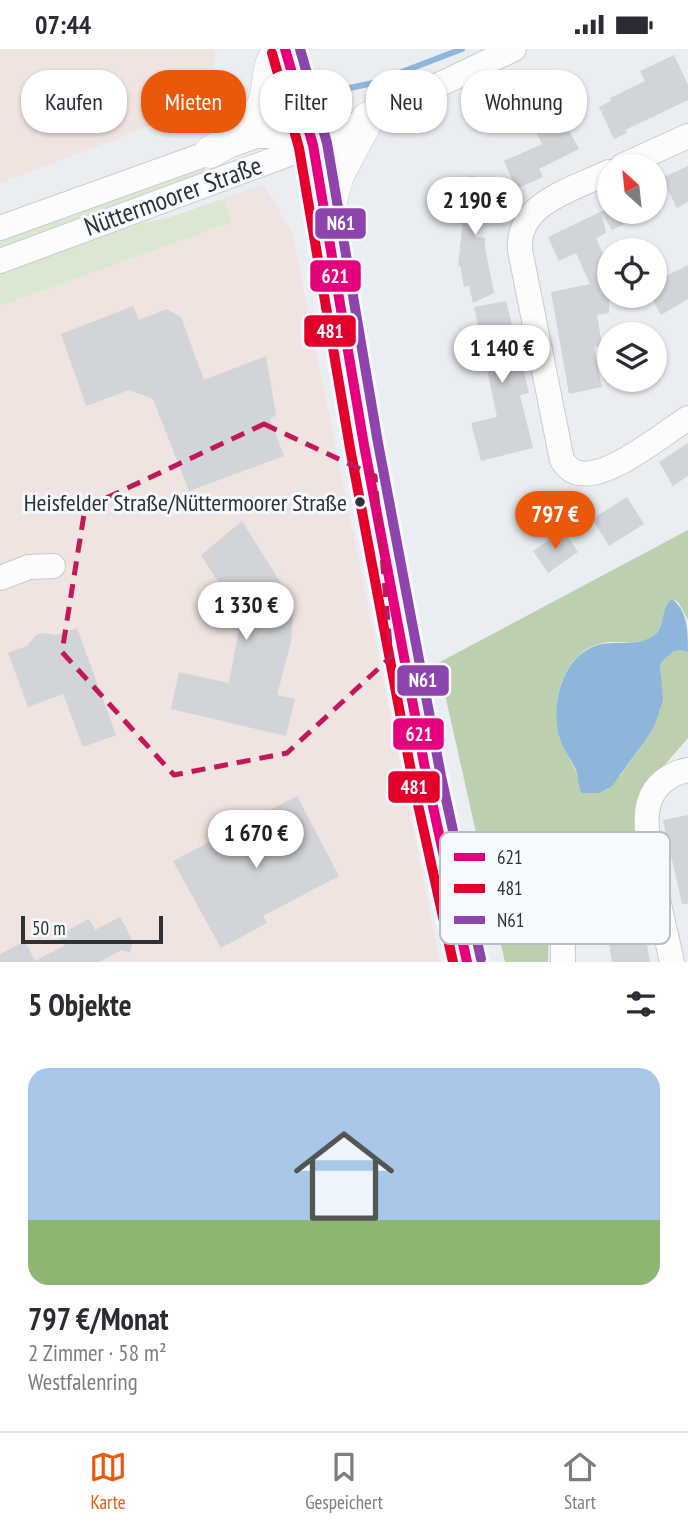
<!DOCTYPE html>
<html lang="de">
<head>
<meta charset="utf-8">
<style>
	:root { --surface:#fff; --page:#f7f7f7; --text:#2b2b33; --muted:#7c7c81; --line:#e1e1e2; --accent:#ea580c }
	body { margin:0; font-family:"PT Sans Narrow",sans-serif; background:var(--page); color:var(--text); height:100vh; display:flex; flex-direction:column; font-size:26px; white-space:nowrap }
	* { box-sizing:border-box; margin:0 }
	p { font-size:23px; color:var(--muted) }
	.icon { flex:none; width:38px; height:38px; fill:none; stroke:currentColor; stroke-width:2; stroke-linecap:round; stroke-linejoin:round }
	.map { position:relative; height:913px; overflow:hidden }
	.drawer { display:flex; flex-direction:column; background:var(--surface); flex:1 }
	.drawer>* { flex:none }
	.banner { position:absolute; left:21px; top:21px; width:648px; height:63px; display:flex; gap:14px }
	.needle { width:46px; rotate:333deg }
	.buttons { position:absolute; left:597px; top:105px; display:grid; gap:14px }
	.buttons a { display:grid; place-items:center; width:70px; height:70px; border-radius:50%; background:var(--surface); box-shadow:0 2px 5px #0004; font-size:35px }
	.scale { position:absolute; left:21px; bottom:18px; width:142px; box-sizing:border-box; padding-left:7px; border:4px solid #2f3134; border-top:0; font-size:19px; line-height:24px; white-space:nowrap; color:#2f3134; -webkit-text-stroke:5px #f5faff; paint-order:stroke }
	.price { position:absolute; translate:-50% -60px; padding:0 16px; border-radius:24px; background:#fff; color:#222; font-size:23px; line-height:46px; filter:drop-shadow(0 2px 4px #0008) }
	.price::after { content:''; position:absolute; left:50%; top:42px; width:21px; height:16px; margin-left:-10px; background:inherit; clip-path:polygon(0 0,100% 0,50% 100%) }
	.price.active { background:var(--accent); color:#fff }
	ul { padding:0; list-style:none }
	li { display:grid; align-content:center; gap:14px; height:371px; padding:0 28px }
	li+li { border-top:2px solid var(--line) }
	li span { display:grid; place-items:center; height:217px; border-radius:21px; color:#555 }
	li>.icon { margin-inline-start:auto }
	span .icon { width:126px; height:126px; fill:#fffc; stroke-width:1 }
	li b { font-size:30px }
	h2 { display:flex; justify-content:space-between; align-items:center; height:84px; padding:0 28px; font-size:30px }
	.pill { padding:0 24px; border-radius:28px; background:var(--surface); box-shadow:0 2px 5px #0004; font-size:24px; line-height:63px }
	.pill.active { background:var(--accent); color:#fff }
	.status { display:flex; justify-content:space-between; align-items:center; height:49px; padding:0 35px; background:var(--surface); direction:ltr }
	.status svg { height:19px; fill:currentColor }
	.menu { display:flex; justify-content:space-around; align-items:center; height:98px; border-top:2px solid var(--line); background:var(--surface); font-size:19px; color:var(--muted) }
	.menu a { display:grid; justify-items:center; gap:4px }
	.menu .active { color:var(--accent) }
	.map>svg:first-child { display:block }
	.commercial { fill:#f0e4e0 }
	.green { fill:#dae8d1 }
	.forest { fill:#bccfae }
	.water { fill:#8eb6da }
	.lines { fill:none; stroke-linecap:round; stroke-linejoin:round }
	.stream { stroke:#8eb6da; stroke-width:6 }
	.building { fill:#d1d4d8 }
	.minor-casing { stroke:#c8cbce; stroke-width:26 }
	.major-casing { stroke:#c8cbce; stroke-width:33 }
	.minor { stroke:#fcfcfd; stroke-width:24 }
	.major { stroke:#fcfcfd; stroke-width:32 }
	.bus-1-casing { stroke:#f5faff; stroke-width:16 }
	.bus-2-casing { stroke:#f5faff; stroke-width:16 }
	.bus-3-casing { stroke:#f5faff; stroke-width:16 }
	.bus-1 { stroke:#e5007d; stroke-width:10 }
	.bus-2 { stroke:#e4002b; stroke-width:10 }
	.bus-3 { stroke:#8e44ad; stroke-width:10 }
	.marked { fill:none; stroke:#c2185b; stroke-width:5; stroke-dasharray:14 9; stroke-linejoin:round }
	.bus-dot { fill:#2f3134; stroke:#f5faff; stroke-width:2.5 }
	.labels { text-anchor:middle; stroke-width:6; stroke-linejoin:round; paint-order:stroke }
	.bus-label { font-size:24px; fill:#2f3134; stroke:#f5faff; text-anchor:end }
	.street-label { font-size:26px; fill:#2f3134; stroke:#f5faff }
	.key { fill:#f5faff; stroke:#babec2; stroke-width:2 }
	.key-label { font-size:19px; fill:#2f3134 }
	.line-badge { stroke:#f5faff; stroke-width:2.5 }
	.badge-label { font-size:19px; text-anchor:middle; font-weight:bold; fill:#fff }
</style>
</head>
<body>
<div class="status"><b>07:44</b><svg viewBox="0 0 49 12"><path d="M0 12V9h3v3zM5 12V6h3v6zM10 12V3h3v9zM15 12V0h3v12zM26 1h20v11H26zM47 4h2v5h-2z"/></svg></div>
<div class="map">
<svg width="688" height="913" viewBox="0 0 688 913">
	<rect width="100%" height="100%" fill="#eaedf2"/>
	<path class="commercial" d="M0 0H215L209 55 0 134Z
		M263 136 292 182 440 913H0V257L232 173 223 150Z"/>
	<path class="green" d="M203 112 208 124 0 203V185Z
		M223 150 232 173 0 257V221L104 182 167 169Z"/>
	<path class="forest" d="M688 481V571L678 553 672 550C663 560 663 581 653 587 640 596 625 593 611 593 575 594 556 631 557 663 557 672 558 686 562 694 568 710 579 722 579 739L620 727 645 692 654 678 661 638 660 616 672 602 680 599 688 603V689L643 741 640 796C620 804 584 811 568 824 547 841 549 888 548 913H505L438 614Z"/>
	<path class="water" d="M672 550C688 562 688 583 688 603 674 598 669 605 660 616L663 651 654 678 645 692 612 737 599 744H582C577 737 579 728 575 719 570 709 563 700 560 690 550 658 561 609 595 597 614 590 635 599 653 587 666 579 660 559 672 550Z"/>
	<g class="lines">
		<path class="stream" d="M345 40 373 34 462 0"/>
	</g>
	<path class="building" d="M674 6 688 36V51L625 81 627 84 614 90 599 58 611 52 610 49 645 32 640 22Z
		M560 64 579 100 539 120 543 128 516 140 504 112 542 95 533 77Z
		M688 117V153L677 159 662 129Z
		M471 126 500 142 475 188 485 189V198L494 244 473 254 469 237 464 238 460 216 458 218 463 170 451 164Z
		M602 162 651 163 612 181 602 165 606 184 596 189 609 217V264L597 266 602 296 594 298 602 338 569 345 551 243 590 235 576 204 559 212 548 188Z
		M688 216V250L661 266 654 254V233Z
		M506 252 529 344 520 346 533 399 481 412 471 374 497 368 485 311 479 312 476 296 482 295 474 258Z
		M133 257 139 271 167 260 181 268 204 331 266 307 276 366 270 370 284 407 189 442 153 350 129 341 86 357 61 285Z
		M688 394V427L673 437 659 413Z
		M627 448 644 475 609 497 592 470Z
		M242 472 287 544 291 555 293 566 291 593 277 646 295 650 286 687 171 660 179 623 229 634 241 569 201 506Z
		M563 481 578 503 548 524 533 502Z
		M77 579 116 686 83 698 63 645 28 658 8 604 27 597 36 586 43 584 56 586Z
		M297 747 339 827 263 867 267 874 221 899 173 812Z
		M688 766V855H682L663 771Z
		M641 863 650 913H612L605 869Z
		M120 868 133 892 130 904 122 901 99 913H0V905L25 892 35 912 64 897 58 886 89 870 95 881Z"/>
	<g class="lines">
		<g class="minor-casing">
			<path id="minor" d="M622 117 688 87
				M609 123C574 140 516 154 520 201L562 411C566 417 572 423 579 424 609 430 663 385 688 369
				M0 179 256 87H279L313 96
				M0 212 313 96 514 0
				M0 529 29 518 53 517
				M563 913C563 899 562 883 565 869 573 830 619 822 652 814
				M672 913C665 879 639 783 649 754 654 736 670 724 688 721"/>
		</g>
		<g class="major-casing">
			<path id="major" d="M285 0 313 96 364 396 427 730 467 913
				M210 103C238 88 262 74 267 41 270 20 268 18 280 0
				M328 163 338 126 368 69"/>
		</g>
		<use href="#minor" class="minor"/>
		<use href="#major" class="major"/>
		<g class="bus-1-casing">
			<path id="bus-1" d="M285 0 313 96 364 396 427 730 467 913"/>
		</g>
		<g class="bus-2-casing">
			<path id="bus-2" d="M272 4 299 99 350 399 413 733 453 913"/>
		</g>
		<g class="bus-3-casing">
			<path id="bus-3" d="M300 0 327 94 378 394 441 727 481 910"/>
		</g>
		<use href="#bus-1" class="bus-1"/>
		<use href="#bus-2" class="bus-2"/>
		<use href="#bus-3" class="bus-3"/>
	</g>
	<path class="marked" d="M264 375 375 427 391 608 287 704 174 726 62 603 85 459Z"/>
	<circle class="bus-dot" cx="360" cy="453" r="6"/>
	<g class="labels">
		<g class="bus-label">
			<text x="347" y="462">Heisfelder Straße/Nüttermoorer Straße</text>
		</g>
		<g class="street-label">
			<text transform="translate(173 147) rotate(-20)" y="9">Nüttermoorer Straße</text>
		</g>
	</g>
	<rect x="440" y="783" width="230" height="112" rx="10" class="key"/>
	<rect x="454" y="804" width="31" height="8" fill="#e5007d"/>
	<rect x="454" y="835" width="31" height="9" fill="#e4002b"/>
	<rect x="454" y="867" width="31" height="8" fill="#8e44ad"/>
	<g class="key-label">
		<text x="497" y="815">621</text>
		<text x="497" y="846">481</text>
		<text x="497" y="878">N61</text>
	</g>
	<g class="line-badge">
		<rect x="314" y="158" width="53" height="33" rx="7" fill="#8e44ad"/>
		<rect x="309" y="210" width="53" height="34" rx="7" fill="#e5007d"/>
		<rect x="303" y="265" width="54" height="34" rx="7" fill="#e4002b"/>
		<rect x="396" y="615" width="54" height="33" rx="7" fill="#8e44ad"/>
		<rect x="392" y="668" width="53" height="34" rx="7" fill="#e5007d"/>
		<rect x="387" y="721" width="54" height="34" rx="7" fill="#e4002b"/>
	</g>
	<g class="badge-label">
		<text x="341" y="181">N61</text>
		<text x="335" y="234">621</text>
		<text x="330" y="289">481</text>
		<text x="423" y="638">N61</text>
		<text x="419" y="692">621</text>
		<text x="414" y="745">481</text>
	</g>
</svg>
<div class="buttons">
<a><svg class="needle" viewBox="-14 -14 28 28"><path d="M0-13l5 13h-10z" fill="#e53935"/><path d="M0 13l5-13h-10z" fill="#7c7c81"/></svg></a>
<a><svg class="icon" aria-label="locate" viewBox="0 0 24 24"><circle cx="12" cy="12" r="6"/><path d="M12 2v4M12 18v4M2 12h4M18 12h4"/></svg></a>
<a><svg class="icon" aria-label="layers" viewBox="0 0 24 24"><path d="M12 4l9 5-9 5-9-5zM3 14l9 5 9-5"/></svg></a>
</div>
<div class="scale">50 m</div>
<b class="price" style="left:475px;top:188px">2 190 €</b>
<b class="price" style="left:502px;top:336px">1 140 €</b>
<b class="price active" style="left:555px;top:502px">797 €</b>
<b class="price" style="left:246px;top:593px">1 330 €</b>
<b class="price" style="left:256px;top:821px">1 670 €</b>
<div class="banner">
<a class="pill">Kaufen</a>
<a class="pill active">Mieten</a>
<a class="pill">Filter</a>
<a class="pill">Neu</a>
<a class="pill">Wohnung</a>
</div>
</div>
<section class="drawer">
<h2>5 Objekte<svg class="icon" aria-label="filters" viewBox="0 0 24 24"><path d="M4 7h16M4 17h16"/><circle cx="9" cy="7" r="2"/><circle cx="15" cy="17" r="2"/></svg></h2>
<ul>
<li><span style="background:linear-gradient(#a9c7e8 70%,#8fb573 0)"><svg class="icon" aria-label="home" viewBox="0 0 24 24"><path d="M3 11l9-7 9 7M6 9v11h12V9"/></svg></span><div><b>797 €/Monat</b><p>2 Zimmer · 58 m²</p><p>Westfalenring</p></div></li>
</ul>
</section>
<nav class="menu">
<a class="active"><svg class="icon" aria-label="map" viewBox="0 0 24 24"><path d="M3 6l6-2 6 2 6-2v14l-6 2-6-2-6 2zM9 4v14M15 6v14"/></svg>Karte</a>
<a><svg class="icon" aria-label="saved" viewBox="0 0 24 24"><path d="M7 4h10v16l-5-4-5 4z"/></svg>Gespeichert</a>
<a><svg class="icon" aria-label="home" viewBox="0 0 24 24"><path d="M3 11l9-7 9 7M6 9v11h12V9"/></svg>Start</a>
</nav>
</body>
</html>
